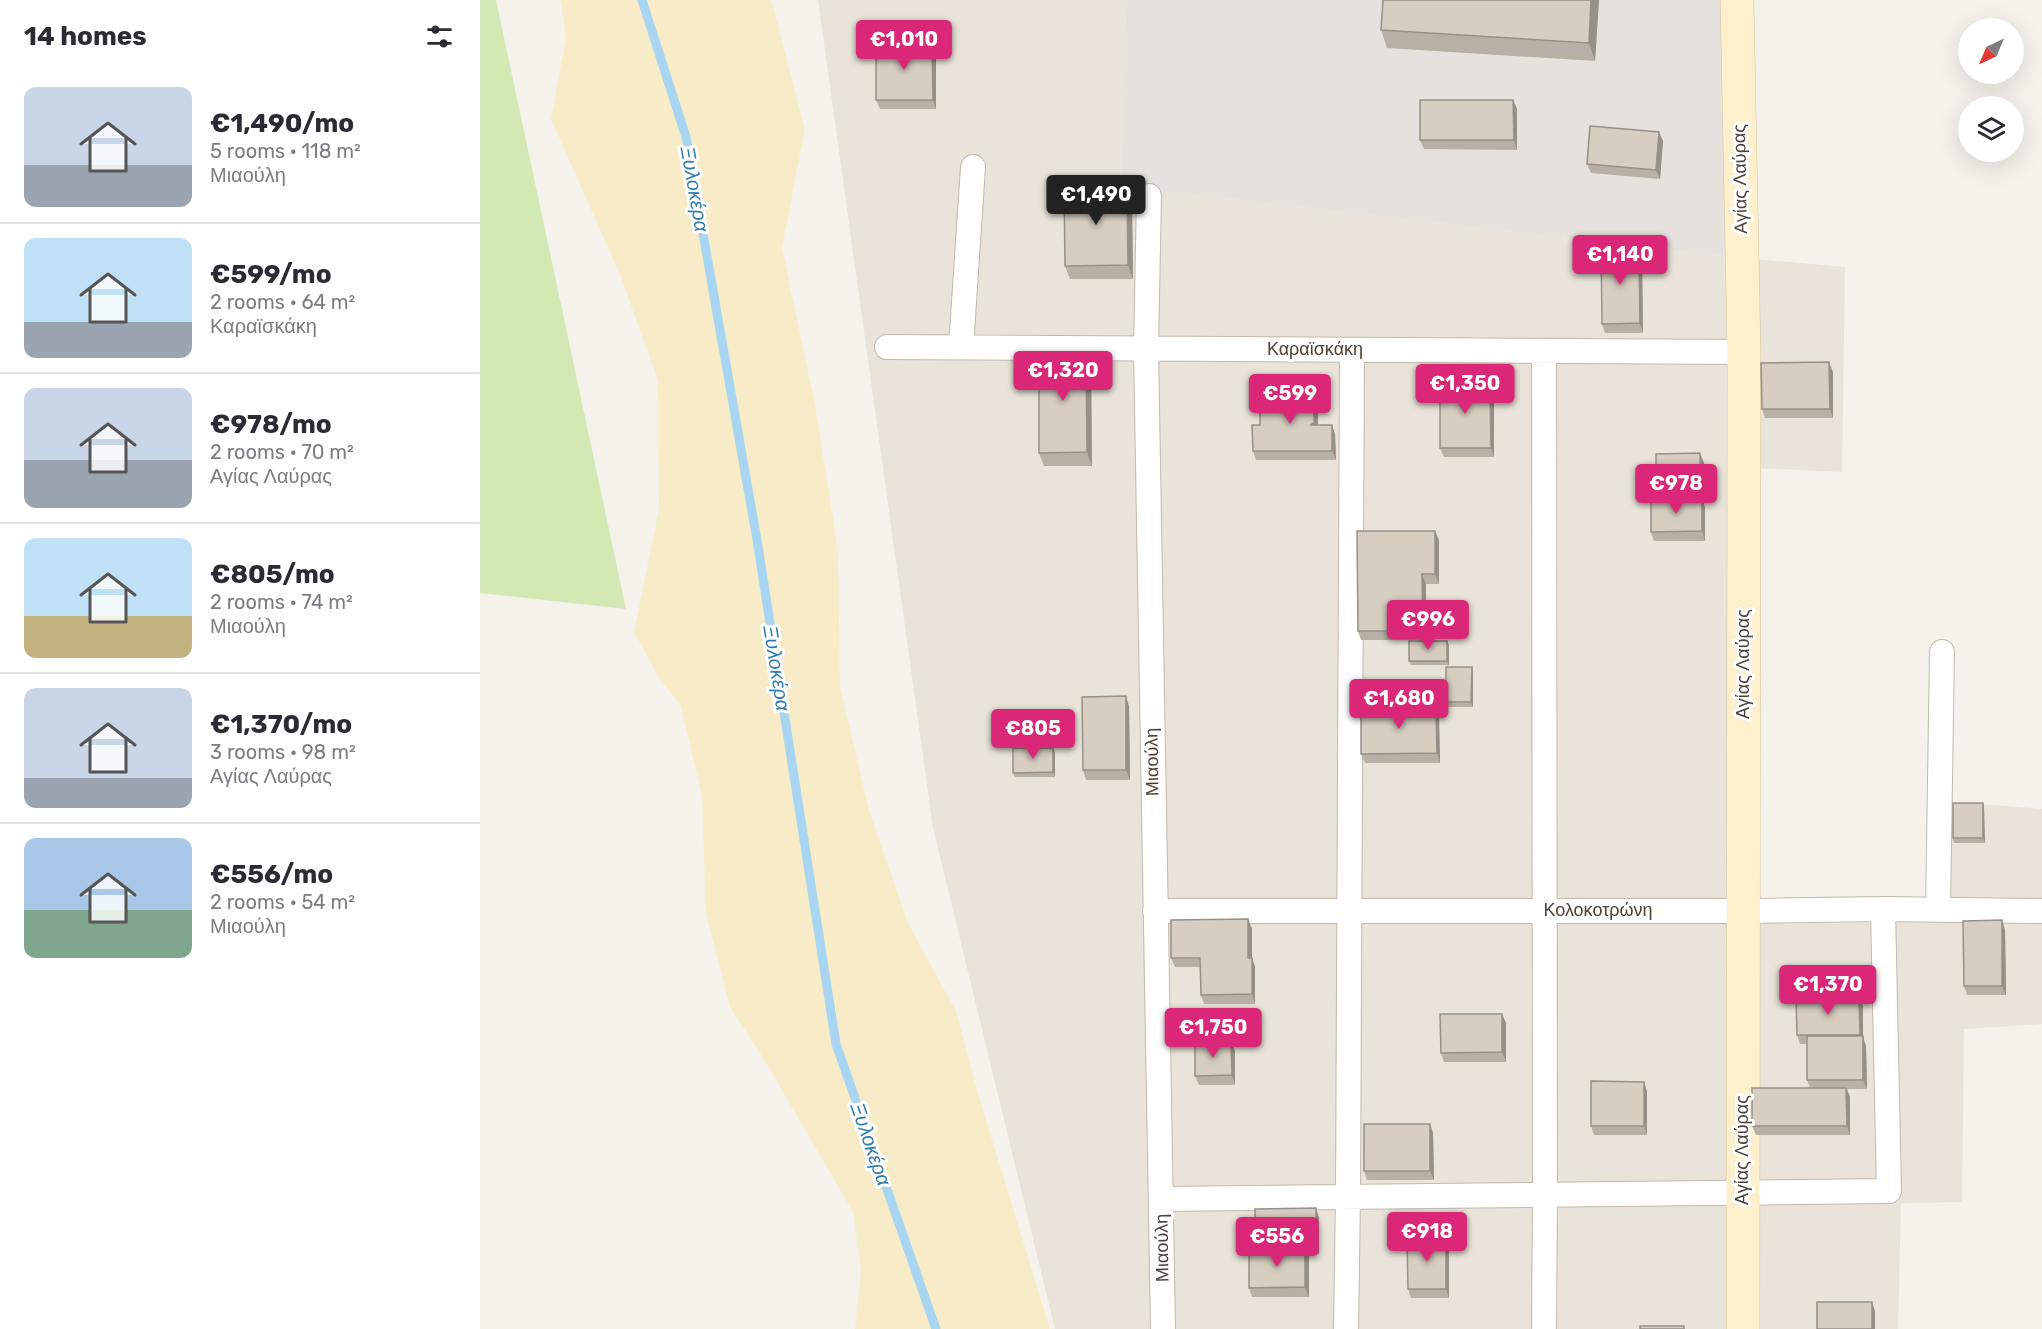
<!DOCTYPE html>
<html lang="en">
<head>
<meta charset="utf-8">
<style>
	:root { --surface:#fff; --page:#f7f7f7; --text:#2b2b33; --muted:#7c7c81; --line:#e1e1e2; --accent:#db2777 }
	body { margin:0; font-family:Rubik,sans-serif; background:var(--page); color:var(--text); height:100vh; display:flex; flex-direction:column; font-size:22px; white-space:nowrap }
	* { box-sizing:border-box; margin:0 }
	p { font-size:20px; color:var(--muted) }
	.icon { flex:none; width:33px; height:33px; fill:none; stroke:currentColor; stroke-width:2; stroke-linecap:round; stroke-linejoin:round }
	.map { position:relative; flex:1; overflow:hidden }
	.drawer { display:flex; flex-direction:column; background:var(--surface); width:480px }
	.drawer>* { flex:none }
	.needle { width:39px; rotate:224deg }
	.buttons { position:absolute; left:1478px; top:18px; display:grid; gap:12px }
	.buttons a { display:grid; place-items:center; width:66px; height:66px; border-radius:50%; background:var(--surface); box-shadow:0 6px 24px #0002; font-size:30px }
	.price { position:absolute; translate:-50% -51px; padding:0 14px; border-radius:6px; background:var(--accent); color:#fff; font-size:20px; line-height:39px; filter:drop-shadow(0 2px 3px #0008) }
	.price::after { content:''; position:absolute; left:50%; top:36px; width:18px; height:14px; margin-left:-9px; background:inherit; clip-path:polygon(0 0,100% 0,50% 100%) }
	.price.current { background:#222; color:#fff }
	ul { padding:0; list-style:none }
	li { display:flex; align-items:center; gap:18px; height:150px; padding:0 24px }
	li+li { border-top:2px solid var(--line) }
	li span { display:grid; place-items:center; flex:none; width:168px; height:120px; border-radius:12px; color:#555 }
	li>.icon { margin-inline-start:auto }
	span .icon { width:72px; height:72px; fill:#fffc; stroke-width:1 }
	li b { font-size:26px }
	h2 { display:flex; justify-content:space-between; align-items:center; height:72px; padding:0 24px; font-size:26px }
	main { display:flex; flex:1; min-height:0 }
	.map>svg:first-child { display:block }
	.residential { fill:#e9e3d9 }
	.industrial { fill:#e5e1dc }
	.green { fill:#d3e9b4 }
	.sand { fill:#f8ecc8 }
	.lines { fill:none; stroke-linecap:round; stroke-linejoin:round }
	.stream { stroke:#a8d5f1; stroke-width:9 }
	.street-casing { stroke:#c1b9ad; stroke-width:26 }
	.secondary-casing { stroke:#d5c49a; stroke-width:34 }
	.street { stroke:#fff; stroke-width:24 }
	.secondary { stroke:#fef0cc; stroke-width:33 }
	.wall { fill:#b9b0a5 }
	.shaded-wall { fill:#969086 }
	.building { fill:#d7cdc0; stroke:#969086; stroke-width:1.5 }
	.labels { text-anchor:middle; stroke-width:6; stroke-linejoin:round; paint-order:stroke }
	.street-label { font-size:18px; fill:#4a4238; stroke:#fff }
	.water-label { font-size:20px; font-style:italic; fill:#2e7cae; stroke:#fff }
</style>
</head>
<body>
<main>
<section class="drawer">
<h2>14 homes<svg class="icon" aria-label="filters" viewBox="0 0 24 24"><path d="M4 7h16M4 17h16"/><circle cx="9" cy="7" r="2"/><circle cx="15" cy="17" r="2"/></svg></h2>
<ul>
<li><span style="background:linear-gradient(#c9d6e8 65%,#9aa5b1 0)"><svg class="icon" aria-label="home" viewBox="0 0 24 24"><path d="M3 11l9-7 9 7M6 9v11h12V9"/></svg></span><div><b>€1,490/mo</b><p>5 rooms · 118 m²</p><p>Μιαούλη</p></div></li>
<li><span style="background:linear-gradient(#bfe0f5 70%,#9aa5b1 0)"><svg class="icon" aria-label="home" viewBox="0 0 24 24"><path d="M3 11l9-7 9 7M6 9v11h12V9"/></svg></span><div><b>€599/mo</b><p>2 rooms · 64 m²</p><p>Καραϊσκάκη</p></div></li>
<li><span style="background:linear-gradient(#c9d6e8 60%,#9aa5b1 0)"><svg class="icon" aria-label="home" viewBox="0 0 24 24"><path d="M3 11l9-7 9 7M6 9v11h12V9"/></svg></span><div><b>€978/mo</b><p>2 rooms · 70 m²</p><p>Αγίας Λαύρας</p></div></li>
<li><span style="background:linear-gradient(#bfe0f5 65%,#c2b280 0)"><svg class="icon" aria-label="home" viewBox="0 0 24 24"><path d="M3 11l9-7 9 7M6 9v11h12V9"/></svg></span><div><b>€805/mo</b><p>2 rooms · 74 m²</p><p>Μιαούλη</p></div></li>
<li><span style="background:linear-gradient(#c9d6e8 75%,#9aa5b1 0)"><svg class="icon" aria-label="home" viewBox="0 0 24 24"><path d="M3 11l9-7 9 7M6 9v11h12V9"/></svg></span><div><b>€1,370/mo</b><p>3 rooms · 98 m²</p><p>Αγίας Λαύρας</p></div></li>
<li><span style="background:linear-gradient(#a9c7e8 60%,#7fa58c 0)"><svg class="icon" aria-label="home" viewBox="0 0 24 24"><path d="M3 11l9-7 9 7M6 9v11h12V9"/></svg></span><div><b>€556/mo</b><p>2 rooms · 54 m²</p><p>Μιαούλη</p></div></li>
</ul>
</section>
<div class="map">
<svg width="1562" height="1329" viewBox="0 0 1562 1329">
	<rect width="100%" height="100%" fill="#f5f2eb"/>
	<path class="residential" d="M338 0H646L641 186 1253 257 1365 267 1362 472 1252 467 1248 924 1464 922V801L1562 809V1024L1484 1029 1482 1202 1421 1203 1418 1329H575L453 828Z"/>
	<path class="industrial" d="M646 0H1249L1253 257 641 186Z"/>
	<path class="green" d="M0 0H16L146 609 0 593Z"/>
	<path class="sand" d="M80 0H289L292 2 325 130 302 247 334 400 358 549 360 686 389 810 428 923 476 1011 499 1097 570 1329H375L381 1269 373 1212 285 1061 250 1007 226 914 222 796 200 704 180 680 154 632 179 509 178 380 140 275 71 119 86 38Z"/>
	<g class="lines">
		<path class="stream" d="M162 0 206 137 277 540 356 1044 456 1329"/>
		<g class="street-casing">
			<path id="street" d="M669 196 666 348 683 1329
				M407 347 1264 352
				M481 347 493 167
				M1064 351 1065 1195 1064 1329
				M1458 909 1462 652
				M675 911H1263L1403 909 1562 911
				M681 1199 1409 1191 1403 909
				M866 1329 868 1197 872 350"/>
		</g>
		<g class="secondary-casing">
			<path id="secondary" d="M1257 0 1264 352 1263 1329"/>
		</g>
		<use href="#street" class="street"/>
		<use href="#secondary" class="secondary"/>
	</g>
	<path class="wall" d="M903 0H1119L1115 61 907 48 901 30Z
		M456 51V109H400L396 100Z
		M1033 100 1037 109V150L944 149 940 140Z
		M1183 141 1180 179 1111 173 1107 164Z
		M652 200 653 279H590L585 266Z
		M1159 249 1162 258 1163 333H1125L1122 324Z
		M606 352 611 366 612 466H564L559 453Z
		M1353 372V418H1285L1282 409Z
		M1014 391V457H964L960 448Z
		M834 393 838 403V425L855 434 856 460H776L773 451 780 425Z
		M1224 463V501H1223L1225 508V541H1174L1171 532 1179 499 1176 492Z
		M959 540V584H946V640H881L878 631Z
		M969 645V665H931L929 661Z
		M993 671V707H968L966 702Z
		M649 706 650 780H606L603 770Z
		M959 716 960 763H885L881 754Z
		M573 748 575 753V777H535L533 773Z
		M1503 803 1504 808 1505 843H1474L1473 838Z
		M768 919 772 929V958L775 967V1004H724L721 995 720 967H695L691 958Z
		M1525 930 1526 995H1487L1484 986Z
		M1383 1006V1037L1386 1046 1387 1089H1367L1370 1097V1135H1276L1272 1126 1330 1088 1327 1080V1044H1320L1317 1035Z
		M1026 1023V1062H964L961 1053Z
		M755 1051V1085H719L715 1076Z
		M1167 1091V1135H1114L1111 1126Z
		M950 1124 953 1133 954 1180H887L884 1171Z
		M836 1208 839 1218V1254H827L829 1257V1297H772L769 1288 777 1248 776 1245Z
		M966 1237 969 1246V1298H931L928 1289Z"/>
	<path class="shaded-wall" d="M1111 0H1119L1115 61 1109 43Z
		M452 42 456 51V109L453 100Z
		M1033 100 1037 109V150L1034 140Z
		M1179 132 1183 141 1180 179 1176 170Z
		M647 187 652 200 653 279 648 265Z
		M1159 249 1162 258 1163 333 1160 323Z
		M606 352 611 366 612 466 607 452Z
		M1349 362 1353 372V418L1350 409Z
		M1010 382 1014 391V457L1011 448Z
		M834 393 838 403V433L834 423Z
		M852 425 855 434 856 460 852 451Z
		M1220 453 1224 463V501L1221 492Z
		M1222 498 1225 508V541L1222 531Z
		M955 531 959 540V584L955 574Z
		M942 574 946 584V640L943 631Z
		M967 641 969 645V665L967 661Z
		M992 667 993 671V707L991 702Z
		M646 696 649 706 650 780 646 770Z
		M956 707 959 716 960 763 957 753Z
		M573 748 575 753V777L573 772Z
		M1503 803 1504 808 1505 843 1503 838Z
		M768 919 772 929V967L768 958Z
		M1522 920 1525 930 1526 995 1522 986Z
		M772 958 775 967V1004L772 994Z
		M1379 997 1383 1006V1037L1386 1046 1387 1089 1383 1080V1044L1380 1035Z
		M1022 1014 1026 1023V1062L1022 1052Z
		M751 1041 755 1051V1085L752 1075Z
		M1164 1082 1167 1091V1135L1164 1126Z
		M1366 1088 1370 1097V1135L1367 1126Z
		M950 1124 953 1133 954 1180 950 1171Z
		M836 1208 839 1218V1254L836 1244Z
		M966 1237 969 1246V1298L966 1289Z
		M825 1248 829 1257V1297L825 1287Z
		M1392 1302 1395 1311V1329H1392Z"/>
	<path class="building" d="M903 0H1111L1109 43 901 30Z
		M396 42H452L453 100H396Z
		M940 100H1033L1034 140H940Z
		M1110 126 1179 132 1176 170 1107 164Z
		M584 187H647L648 265 585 266Z
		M1121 249H1159L1160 323 1122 324Z
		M559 352H606L607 452 559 453Z
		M1349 362 1350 409H1282L1281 363Z
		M960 382H1010L1011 448H960Z
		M834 393V423L830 425H852V451H773L772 425H780V394Z
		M1220 453 1221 492H1176V454Z
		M1222 498V531L1171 532V499Z
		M877 531H955V574H942L943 631H878Z
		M929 641H967V661H929Z
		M966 667H992L991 702H966Z
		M646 696V770H603L602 697Z
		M881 707H956L957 753 881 754Z
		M533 748H573V772L533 773Z
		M1473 803H1503V838H1473Z
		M768 919V958H772V994L721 995 720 958H691V920Z
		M1522 920V986H1484L1483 921Z
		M1316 997H1379L1380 1035H1317Z
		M960 1014H1022V1052L961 1053Z
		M1327 1036H1383V1080H1327Z
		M751 1041 752 1075 715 1076V1042Z
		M1111 1081 1164 1082V1126H1111Z
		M1272 1088H1366L1367 1126H1272Z
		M884 1124H950V1171H884Z
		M836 1208V1244L776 1245 775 1209Z
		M927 1237H966V1289H928Z
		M769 1248H825V1287L769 1288Z
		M1337 1302H1392V1329H1337Z
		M1160 1326H1204V1329H1160Z"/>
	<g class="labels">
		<g class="street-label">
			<text transform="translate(1260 179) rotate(-91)" y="6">Αγίας Λαύρας</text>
			<text x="835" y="355">Καραϊσκάκη</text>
			<text transform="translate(1263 664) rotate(-90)" y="6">Αγίας Λαύρας</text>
			<text transform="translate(672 762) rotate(-91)" y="6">Μιαούλη</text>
			<text x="1118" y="916">Κολοκοτρώνη</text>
			<text transform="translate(1262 1150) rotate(-90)" y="6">Αγίας Λαύρας</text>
			<text transform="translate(682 1248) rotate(-91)" y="6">Μιαούλη</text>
		</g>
		<g class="water-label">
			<text transform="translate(215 189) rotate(80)" y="7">Ξυλοκέρα</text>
			<text transform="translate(297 668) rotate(81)" y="7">Ξυλοκέρα</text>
			<text transform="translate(391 1144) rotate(71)" y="7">Ξυλοκέρα</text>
		</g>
	</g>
</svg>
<div class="buttons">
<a><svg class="needle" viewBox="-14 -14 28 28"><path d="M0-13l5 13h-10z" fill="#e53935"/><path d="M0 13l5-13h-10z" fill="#7c7c81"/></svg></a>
<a><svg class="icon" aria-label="layers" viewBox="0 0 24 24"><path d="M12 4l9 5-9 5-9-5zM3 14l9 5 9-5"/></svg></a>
</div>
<b class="price" style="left:424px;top:71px">€1,010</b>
<b class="price current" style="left:616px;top:226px">€1,490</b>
<b class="price" style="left:1140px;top:286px">€1,140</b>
<b class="price" style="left:583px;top:402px">€1,320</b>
<b class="price" style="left:985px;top:415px">€1,350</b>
<b class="price" style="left:810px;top:425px">€599</b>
<b class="price" style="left:1196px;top:515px">€978</b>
<b class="price" style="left:948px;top:651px">€996</b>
<b class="price" style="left:919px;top:730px">€1,680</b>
<b class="price" style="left:553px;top:760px">€805</b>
<b class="price" style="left:1348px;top:1016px">€1,370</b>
<b class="price" style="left:733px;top:1059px">€1,750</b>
<b class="price" style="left:947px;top:1263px">€918</b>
<b class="price" style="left:797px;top:1268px">€556</b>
</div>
</main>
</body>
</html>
